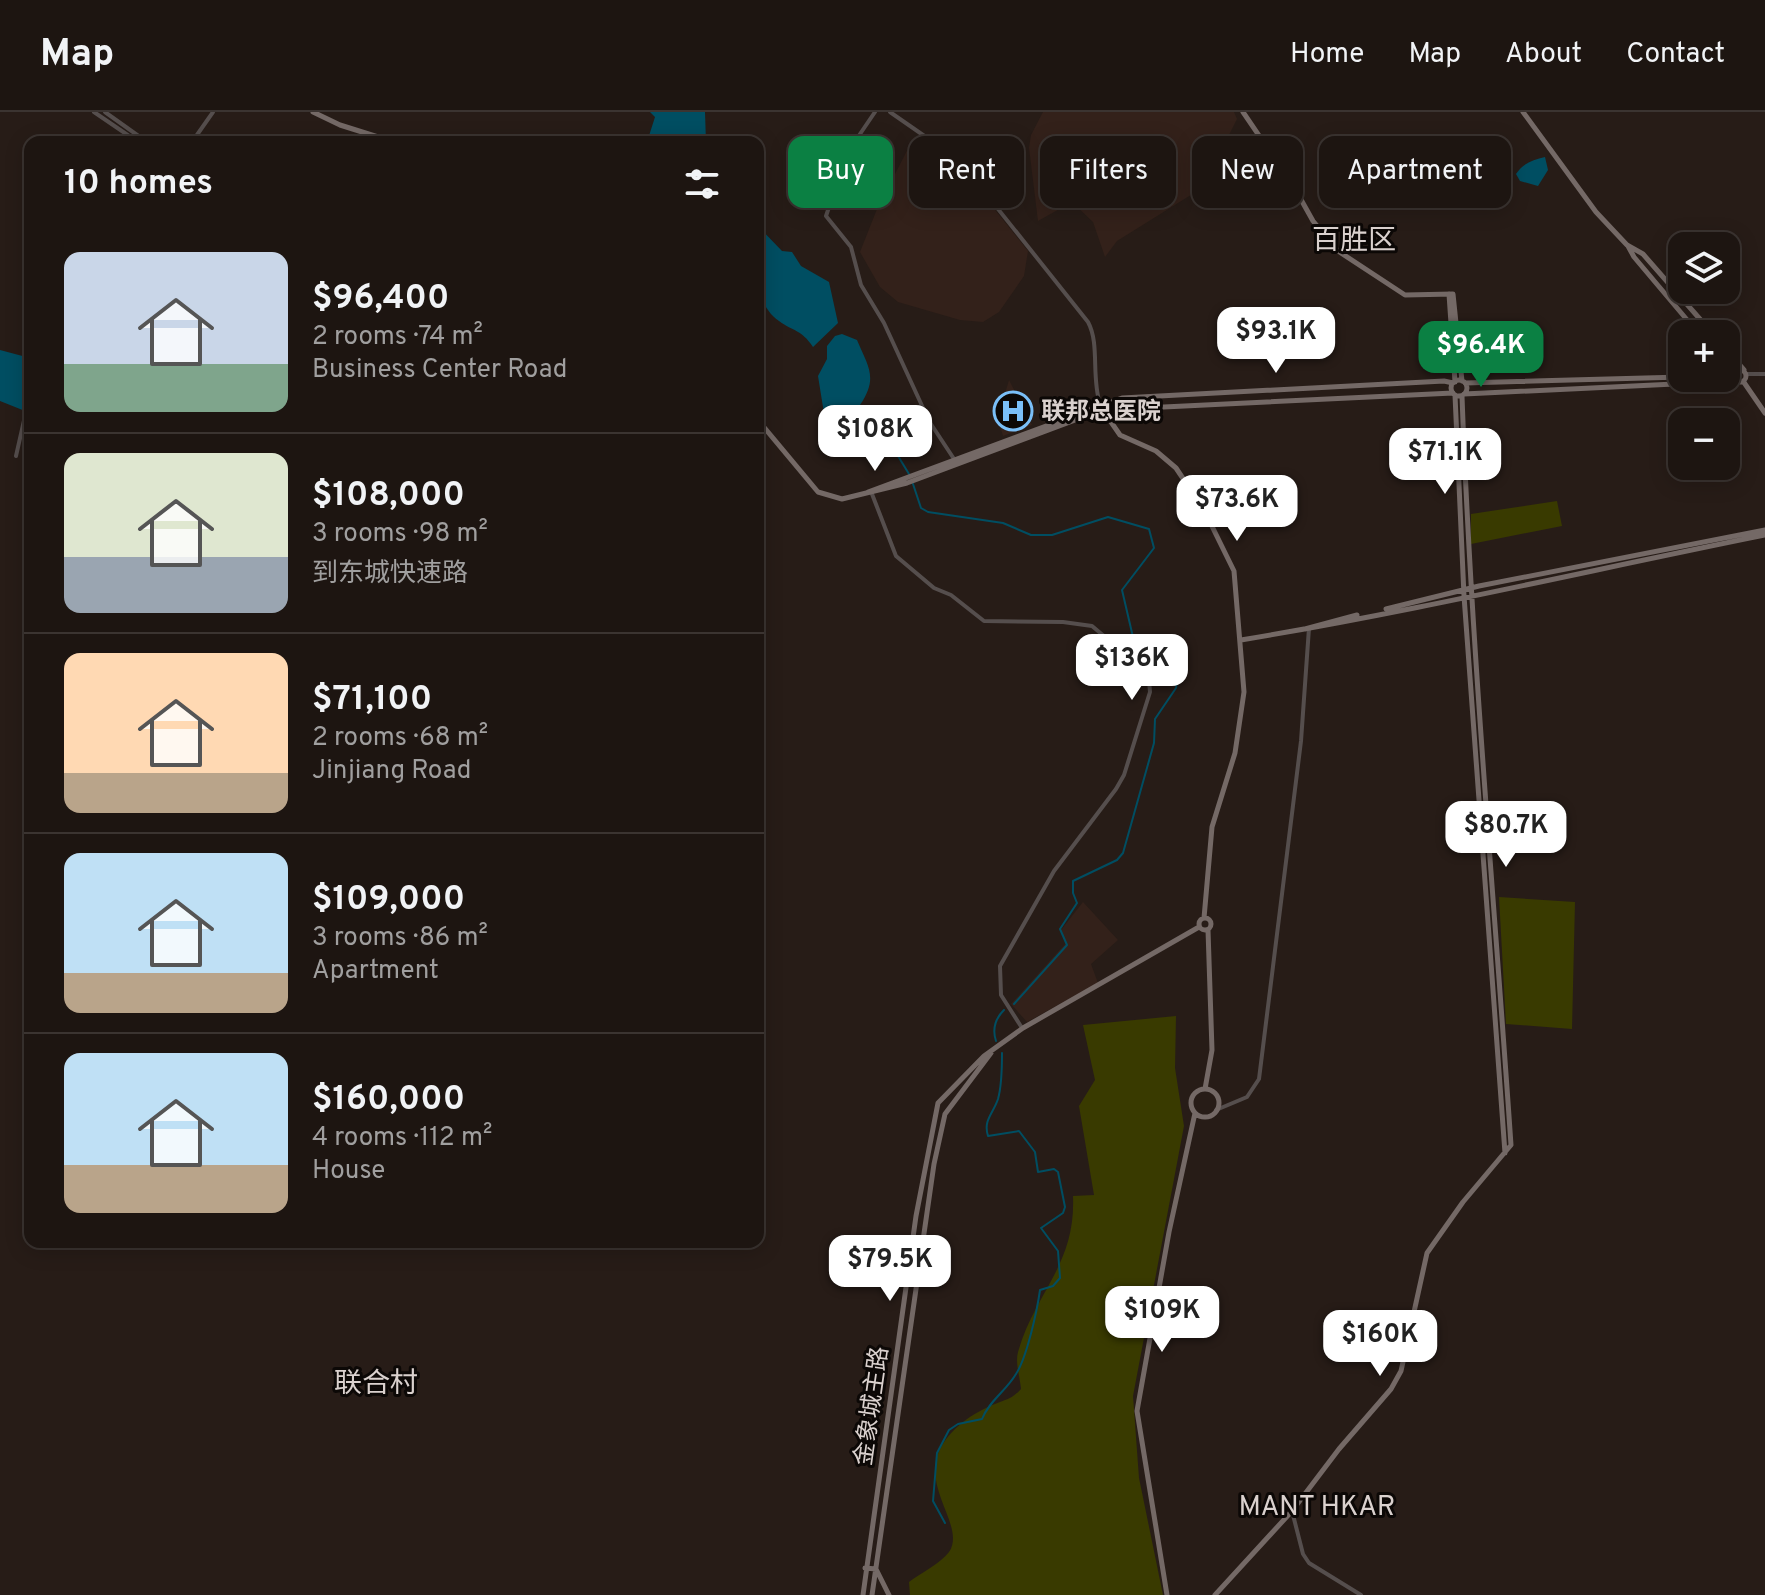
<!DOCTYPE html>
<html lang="en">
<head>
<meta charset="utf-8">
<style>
	:root { --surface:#1d1511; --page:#2a221f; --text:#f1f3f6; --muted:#a09f9f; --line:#3b3431; --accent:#0b8043 }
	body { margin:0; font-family:Overpass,"Noto Sans SC",sans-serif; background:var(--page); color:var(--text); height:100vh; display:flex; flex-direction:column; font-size:30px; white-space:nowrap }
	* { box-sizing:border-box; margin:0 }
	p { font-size:26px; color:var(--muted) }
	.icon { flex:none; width:44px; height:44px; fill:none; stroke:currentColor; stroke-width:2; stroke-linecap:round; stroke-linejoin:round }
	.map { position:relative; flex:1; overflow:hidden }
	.details { position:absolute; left:24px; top:24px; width:740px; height:1112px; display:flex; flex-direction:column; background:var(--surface); border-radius:16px; box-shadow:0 4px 20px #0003,0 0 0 2px var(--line) }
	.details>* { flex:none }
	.top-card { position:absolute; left:788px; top:24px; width:760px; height:72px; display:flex; gap:16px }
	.buttons { position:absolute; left:1668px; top:120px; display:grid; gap:16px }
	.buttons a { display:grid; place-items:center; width:72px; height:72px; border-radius:16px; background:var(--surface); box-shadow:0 4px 20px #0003,0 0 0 2px var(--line); font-size:40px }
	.price { position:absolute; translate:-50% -68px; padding:0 18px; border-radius:16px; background:#fff; color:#222; font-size:26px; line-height:52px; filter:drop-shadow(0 2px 4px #0008) }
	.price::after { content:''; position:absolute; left:50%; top:48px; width:24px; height:18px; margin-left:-12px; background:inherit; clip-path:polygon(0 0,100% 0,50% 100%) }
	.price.current { background:var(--accent); color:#fff }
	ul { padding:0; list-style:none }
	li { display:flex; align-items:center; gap:24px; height:200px; padding:0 40px }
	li+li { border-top:2px solid var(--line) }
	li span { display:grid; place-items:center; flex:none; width:224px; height:160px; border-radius:16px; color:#555 }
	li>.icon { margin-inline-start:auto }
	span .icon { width:96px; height:96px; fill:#fffc; stroke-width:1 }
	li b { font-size:34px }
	h2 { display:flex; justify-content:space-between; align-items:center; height:96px; padding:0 40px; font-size:34px }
	.chip { padding:0 28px; border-radius:16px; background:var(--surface); box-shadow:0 4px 20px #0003,0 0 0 2px var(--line); font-size:28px; line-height:72px }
	.chip.current { background:var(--accent); color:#fff }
	header { display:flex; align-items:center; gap:48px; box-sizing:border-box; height:112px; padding:0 40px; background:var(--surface); border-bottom:2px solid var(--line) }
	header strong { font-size:38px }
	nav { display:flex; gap:44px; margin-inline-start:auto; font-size:28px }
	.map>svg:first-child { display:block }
	.built { fill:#33211a }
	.green { fill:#393a00 }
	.water { fill:#004e62 }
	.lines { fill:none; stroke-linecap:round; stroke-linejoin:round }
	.stream { stroke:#004e62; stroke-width:2 }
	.tertiary { stroke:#554e4d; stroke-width:4 }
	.secondary { stroke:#746966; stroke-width:5 }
	.labels { text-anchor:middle; stroke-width:6; stroke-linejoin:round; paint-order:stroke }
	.poi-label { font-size:24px; font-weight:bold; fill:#dad1ce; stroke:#0c0806; text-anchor:start }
	.street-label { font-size:24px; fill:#dad1ce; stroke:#0c0806 }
	.quarter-label { font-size:28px; fill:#dad1ce; stroke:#0c0806 }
</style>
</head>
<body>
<header>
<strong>Map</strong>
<nav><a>Home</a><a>Map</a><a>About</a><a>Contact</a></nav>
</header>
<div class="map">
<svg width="1765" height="1483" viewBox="0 0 1765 1483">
	<rect width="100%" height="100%" fill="#271c17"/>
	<path class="built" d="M1043 0H1234L1237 7 1226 29 1215 35 1232 68 1194 81 1117 129 1105 145 1093 110 1072 90 1038 109 1029 36 1031 23Z
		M914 25 954 53H959L1028 139 1024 164 999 200 983 210 960 208 898 190 880 175 860 140 877 97Z
		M1009 268 1032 313 1003 324 997 304 1006 294 1004 285Z
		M1083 790 1118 828 1091 852 1098 871 1027 910 1011 892 1066 831 1061 818Z"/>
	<path class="green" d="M1557 389 1562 414 1471 432V402Z
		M1499 785 1575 790 1572 917 1506 912Z
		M1176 904 1175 956 1184 1014 1133 1284 1139 1366 1163 1483H910L909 1470C921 1461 941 1451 949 1440 966 1415 922 1377 939 1339 949 1317 974 1300 995 1292 1007 1287 1012 1287 1021 1277 1020 1265 1015 1251 1018 1240 1035 1180 1076 1153 1073 1084L1094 1083 1079 994 1095 968 1083 913Z"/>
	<path class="water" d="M650 0H705L706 30H647L655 5Z
		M1545 45 1548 58 1538 74 1520 69 1516 62C1523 51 1533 48 1545 45Z
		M758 114 782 139 792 140 801 154 829 170 838 211 813 235C801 217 794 220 779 209 750 189 758 144 758 114Z
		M842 222 857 228C869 256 878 266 860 293L863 313 872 335 860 342 842 337 827 320 818 264 827 247V234L835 224Z
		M0 238 30 246V301L0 289Z"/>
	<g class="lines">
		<path class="stream" d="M862 308 884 321 909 362
			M913 372 921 396 928 400 1003 411 1031 423H1052L1108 405 1149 417 1154 436 1122 478 1136 538 1165 544 1178 564 1176 576 1155 607 1154 631 1123 741 1117 748 1073 769V781L1077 791 1060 817 1067 833 1014 892
			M996 929C992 917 995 907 1004 898
			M945 1411 933 1389 937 1341 949 1318 958 1312 982 1307C989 1289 1006 1279 1016 1262 1027 1245 1037 1199 1040 1178L1053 1174 1060 1166 1058 1139 1041 1116 1063 1101 1065 1095 1058 1060 1054 1057 1038 1060 1035 1040 1019 1019 988 1024C983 1008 993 1002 998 987 1002 973 1002 956 1002 941"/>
		<path class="tertiary" d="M94 0 138 30
			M105 0 147 30
			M875 0 839 53 840 63 826 104 851 135 861 173 884 211 929 309 954 347
			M890 0 959 48 1088 210C1100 232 1091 265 1100 292
			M192 30 213 0
			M1746 262H1765
			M16 344 30 282
			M872 382 896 444 934 476 951 483 984 509 1063 510 1092 514 1142 556 1149 568 1150 580 1124 663 1116 677 1054 759 1000 854 1001 883 1022 916
			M1216 998 1247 985 1259 967 1301 629 1309 516
			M1292 1399 1303 1442 1309 1451 1361 1483"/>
		<path class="secondary" d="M313 0 340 13 394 30
			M1243 0 1294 75 1313 109 1338 139 1405 183 1453 182 1462 269
			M1523 0 1596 100 1627 133 1643 142 1713 222
			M1628 134 1634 145 1699 222
			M1449 182 1455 270
			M1726 237 1744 258
			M1726 252 1735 262
			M1734 264a6 6 0 1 1 12 0a6 6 0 1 1-12 0Z
			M1726 264H1734
			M1451 276a8 8 0 1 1 16 0a8 8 0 1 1-16 0Z
			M1743 269 1765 301
			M1465 271 1682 265
			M1464 282 1737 269
			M1455 283 1464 484 1505 1041
			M1102 297 1120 323 1156 339 1176 356 1204 398 1234 459 1244 580 1235 641 1212 715 1204 806
			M758 308 818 380 842 387 907 371 1102 298 1453 281
			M868 380 1122 286 1444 269 1453 271
			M1386 497 1479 474 1765 418
			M1305 517 1357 503
			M1241 528C1416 499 1591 458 1765 423
			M1199 812a6 6 0 1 1 12 0a6 6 0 1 1-12 0Z
			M1205 977 1212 938 1208 818
			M1191 991a14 14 0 1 1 28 0a14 14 0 1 1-28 0Z
			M865 1456 876 1457 889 1483
			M863 1483 916 1104 938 991 984 944 1023 916 1199 815
			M872 1483 934 1052 945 1002 991 941
			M1167 1483 1137 1299 1169 1120 1195 1001
			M1215 1483 1292 1399 1339 1337 1391 1277 1401 1259 1427 1141 1463 1090 1511 1033C1494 783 1471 534 1462 284"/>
	</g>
	<defs>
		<g id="hospital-ring" transform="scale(2)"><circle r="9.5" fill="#0c0806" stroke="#7abff8" stroke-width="1.5"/><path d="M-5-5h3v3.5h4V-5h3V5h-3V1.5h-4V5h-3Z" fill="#7abff8"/></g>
	</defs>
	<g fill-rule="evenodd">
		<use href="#hospital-ring" x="1013" y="299"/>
	</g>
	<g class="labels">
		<g class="poi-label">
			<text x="1041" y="307">联邦总医院</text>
		</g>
		<g class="street-label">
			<text transform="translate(871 1294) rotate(-82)" y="8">金象城主路</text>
		</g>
		<g class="quarter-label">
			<text x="1354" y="137">百胜区</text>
			<text x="376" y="1280">联合村</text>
			<text x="1317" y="1403">MANT HKAR</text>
		</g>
	</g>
</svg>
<div class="buttons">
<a><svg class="icon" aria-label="layers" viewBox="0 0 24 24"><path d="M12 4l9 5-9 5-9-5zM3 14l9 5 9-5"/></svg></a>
<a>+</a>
<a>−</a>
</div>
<b class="price" style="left:1276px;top:263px">$93.1K</b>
<b class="price current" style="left:1481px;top:277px">$96.4K</b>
<b class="price" style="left:875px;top:361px">$108K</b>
<b class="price" style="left:1445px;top:384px">$71.1K</b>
<b class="price" style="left:1237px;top:431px">$73.6K</b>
<b class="price" style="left:1132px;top:590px">$136K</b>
<b class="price" style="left:1506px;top:757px">$80.7K</b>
<b class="price" style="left:890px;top:1191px">$79.5K</b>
<b class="price" style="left:1162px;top:1242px">$109K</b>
<b class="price" style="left:1380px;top:1266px">$160K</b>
<div class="top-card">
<a class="chip current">Buy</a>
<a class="chip">Rent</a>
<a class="chip">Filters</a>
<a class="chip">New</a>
<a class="chip">Apartment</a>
</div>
<section class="details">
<h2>10 homes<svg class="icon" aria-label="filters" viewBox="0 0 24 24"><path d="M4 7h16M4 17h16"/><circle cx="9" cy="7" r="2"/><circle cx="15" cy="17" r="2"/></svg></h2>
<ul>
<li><span style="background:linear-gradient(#c9d6e8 70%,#7fa58c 0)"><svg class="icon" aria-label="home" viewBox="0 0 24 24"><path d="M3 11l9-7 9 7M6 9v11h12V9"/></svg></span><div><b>$96,400</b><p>2 rooms · 74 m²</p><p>Business Center Road</p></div></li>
<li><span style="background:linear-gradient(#dfe7d0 65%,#9aa5b1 0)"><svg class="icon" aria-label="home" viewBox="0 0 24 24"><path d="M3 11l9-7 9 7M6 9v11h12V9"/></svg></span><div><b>$108,000</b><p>3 rooms · 98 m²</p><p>到东城快速路</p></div></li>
<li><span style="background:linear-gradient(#ffd9b3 75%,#b9a48a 0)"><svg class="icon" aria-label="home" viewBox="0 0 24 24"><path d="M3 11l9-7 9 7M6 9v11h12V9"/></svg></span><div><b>$71,100</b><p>2 rooms · 68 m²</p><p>Jinjiang Road</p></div></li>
<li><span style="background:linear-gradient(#bfe0f5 75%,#b9a48a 0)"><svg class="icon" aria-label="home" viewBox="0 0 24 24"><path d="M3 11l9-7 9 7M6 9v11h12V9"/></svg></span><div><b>$109,000</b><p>3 rooms · 86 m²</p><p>Apartment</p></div></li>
<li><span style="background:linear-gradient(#bfe0f5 70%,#b9a48a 0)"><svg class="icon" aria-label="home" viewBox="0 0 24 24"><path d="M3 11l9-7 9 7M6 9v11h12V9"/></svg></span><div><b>$160,000</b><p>4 rooms · 112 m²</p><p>House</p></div></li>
</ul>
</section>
</div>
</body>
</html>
